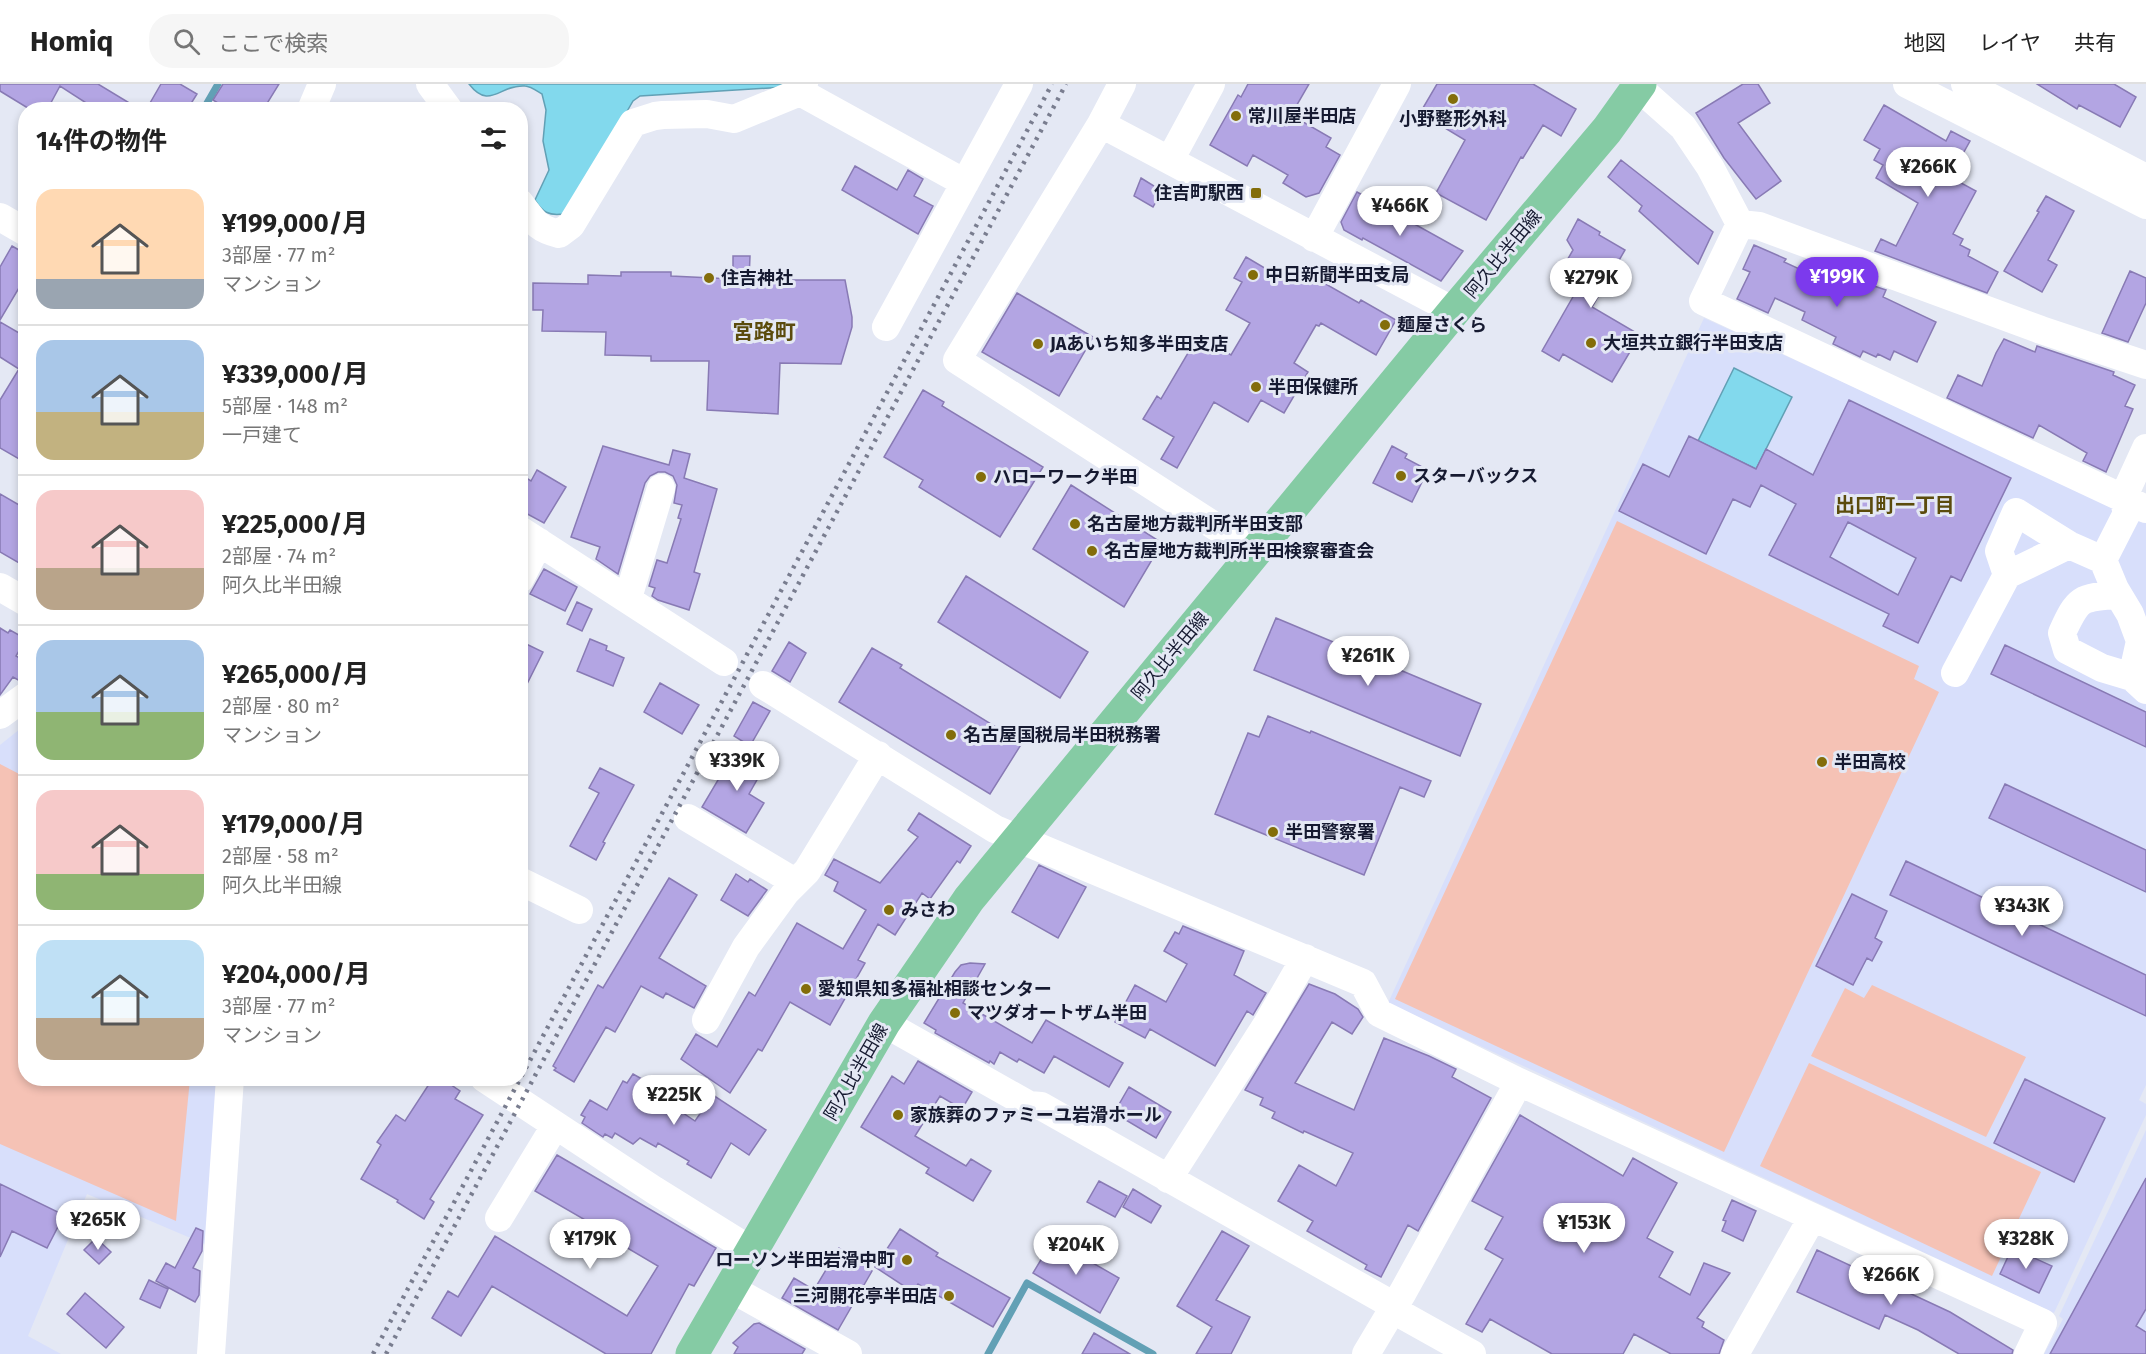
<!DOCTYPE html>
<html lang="ja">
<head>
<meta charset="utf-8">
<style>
	:root { --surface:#fff; --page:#f6f6f6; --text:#222; --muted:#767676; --line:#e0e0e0; --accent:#7c3aed }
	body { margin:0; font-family:"Fira Sans","Noto Sans JP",sans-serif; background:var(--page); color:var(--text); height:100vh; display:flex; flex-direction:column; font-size:22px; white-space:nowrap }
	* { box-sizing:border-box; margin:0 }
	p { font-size:20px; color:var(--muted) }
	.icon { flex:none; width:33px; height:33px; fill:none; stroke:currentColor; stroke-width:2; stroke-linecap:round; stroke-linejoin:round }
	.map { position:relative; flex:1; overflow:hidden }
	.panel { position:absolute; left:18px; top:18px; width:510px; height:984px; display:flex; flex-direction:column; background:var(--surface); border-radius:24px; box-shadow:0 3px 9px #0003 }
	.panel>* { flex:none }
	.price { position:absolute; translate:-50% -51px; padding:0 14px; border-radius:21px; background:#fff; color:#222; font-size:20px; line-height:39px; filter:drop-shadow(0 2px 3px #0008) }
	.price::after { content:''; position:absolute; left:50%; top:36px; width:18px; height:14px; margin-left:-9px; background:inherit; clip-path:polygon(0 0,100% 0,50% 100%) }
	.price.active { background:var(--accent); color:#fff }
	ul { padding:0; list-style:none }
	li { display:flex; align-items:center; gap:18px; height:150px; padding:0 18px }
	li+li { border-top:2px solid var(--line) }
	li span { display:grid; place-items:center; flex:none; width:168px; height:120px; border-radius:18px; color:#555 }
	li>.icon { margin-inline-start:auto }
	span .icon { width:72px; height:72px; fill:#fffc; stroke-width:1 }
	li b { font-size:26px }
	h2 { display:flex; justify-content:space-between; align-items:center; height:72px; padding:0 18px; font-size:26px }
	header { display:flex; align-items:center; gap:36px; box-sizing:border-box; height:84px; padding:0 30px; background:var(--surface); border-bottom:2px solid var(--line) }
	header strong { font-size:28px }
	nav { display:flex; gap:33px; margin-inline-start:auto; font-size:21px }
	.search { width:420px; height:54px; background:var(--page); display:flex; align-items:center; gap:15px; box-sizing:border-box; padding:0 21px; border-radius:24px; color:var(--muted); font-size:22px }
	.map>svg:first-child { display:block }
	.built { fill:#d8dffb }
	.green { fill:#f5c2b5 }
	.water { fill:#82d9ed; stroke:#62a0b5; stroke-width:1.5 }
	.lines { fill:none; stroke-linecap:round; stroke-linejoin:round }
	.stream { stroke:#62a0b5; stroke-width:7 }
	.building { fill:#b3a5e3; stroke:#887ab4; stroke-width:1.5; fill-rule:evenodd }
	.minor { stroke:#fff; stroke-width:28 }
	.major { stroke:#85cba4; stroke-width:33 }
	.rail { stroke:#797d8f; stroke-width:4.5; stroke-dasharray:3 6; stroke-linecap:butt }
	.poi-dot { fill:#836d0a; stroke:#e4e8f4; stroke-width:2 }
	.labels { text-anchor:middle; stroke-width:6; stroke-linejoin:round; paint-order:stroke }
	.poi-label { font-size:18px; font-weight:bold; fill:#161a31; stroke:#e4e8f4; text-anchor:start }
	.street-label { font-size:18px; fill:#161a31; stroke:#e4e8f4 }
	.neighbourhood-label { font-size:20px; font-weight:bold; fill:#5b4b0c; stroke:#e4e8f4 }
	.quarter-label { font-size:21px; font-weight:bold; fill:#5b4b0c; stroke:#e4e8f4 }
</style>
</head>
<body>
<header>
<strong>Homiq</strong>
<div class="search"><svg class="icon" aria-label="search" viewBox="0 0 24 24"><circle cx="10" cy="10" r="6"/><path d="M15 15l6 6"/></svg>ここで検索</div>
<nav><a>地図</a><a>レイヤ</a><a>共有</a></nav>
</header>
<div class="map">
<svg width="2146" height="1270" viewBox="0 0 2146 1270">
	<rect width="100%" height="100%" fill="#e4e8f4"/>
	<path class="built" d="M1704 234 2146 438V1001L2139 1016 2146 1020V1031L2054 1229 1388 919Z
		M25 641 26 994 218 995 207 1161 87 1110 28 1252 61 1270H0V661Z
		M2146 1046V1270H2044L2063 1235 2059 1232Z"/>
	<path class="green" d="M1617 437 1919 582 1914 595 1939 608 1724 1068 1395 915Z
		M0 680 25 693 26 994 190 995 176 1137 0 1060Z
		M1872 901 2026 973 1986 1053 1811 972 1845 904 1864 914Z
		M1809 979 2041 1088 1992 1192 1760 1082Z"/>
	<path class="water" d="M469 0H787L785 3 640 12 633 17 583 104 563 130C549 132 542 128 535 116L549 86 543 57 546 26 542 10C537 7 530 2 525 2 500 0 490 27 469 0Z
		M1734 284 1792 313 1756 385 1698 357Z"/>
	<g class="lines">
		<path class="stream" d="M203 26 218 0
			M988 1270 1027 1199 1153 1270"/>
	</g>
	<path class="building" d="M0 0H98L141 26H97L60 2 47 26H31L0 7Z
		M161 0H180L197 10 187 26H146Z
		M223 0H279L263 26H229L213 16Z
		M1248 0H1309L1291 31 1331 54 1326 63 1340 71 1319 109 1306 113 1283 99 1288 91 1253 71 1247 82 1210 61 1238 11 1241 13Z
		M1437 0H1533L1576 25 1561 52 1543 41 1523 74 1521 73 1486 136 1436 109 1465 56 1420 29Z
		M1743 0H1758L1770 19 1738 39 1781 97 1756 115 1724 74 1696 29Z
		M2037 0H2114L2136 13 2120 43 2079 21 2077 25Z
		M1884 21 1946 57 1951 47 1970 57 1950 93 1976 107 1953 150 1963 155 1960 161 1970 166 1968 172 1998 188 1987 209 1875 167 1881 155 1896 162 1918 119 1876 94 1883 81 1874 76 1880 65 1864 56Z
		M1621 76 1713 148 1698 180 1639 127 1642 122 1608 93Z
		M855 82 897 106 908 86 923 95 914 112 933 122 918 150 842 106Z
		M1141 94 1162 107 1153 123 1134 112Z
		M1357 108 1463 167 1441 197 1363 154 1362 156 1344 146 1341 138Z
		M2046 112 2074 127 2048 176 2057 181 2042 208 2004 187 2039 128 2037 127Z
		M1578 135 1600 148 1599 151 1625 166 1592 223 1640 251 1612 298 1563 270 1559 277 1542 267 1582 197 1562 185 1573 166 1567 156Z
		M1754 161 1786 175 1784 178 1856 211 1862 198 1886 206 1883 213 1936 238 1917 278 1894 267 1890 276 1878 270 1876 273 1863 267 1860 273 1833 260 1836 253 1802 236 1805 228 1775 214 1768 229 1737 215 1750 188 1743 185Z
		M12 162 26 170V192L0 236V183Z
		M733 172H750L749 196H845L852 233V243L841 280 780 279 778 330 707 326 709 277H651V272L605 271 606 248 542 247 543 226H533V199L588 200V191L621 192V188H671V192L733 195Z
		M1246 173 1288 198 1296 183 1359 219 1361 216 1396 236 1376 271 1321 239 1319 242 1316 241 1294 279 1308 288 1284 329 1261 316 1248 338 1214 318 1177 384 1161 375 1174 353 1143 335 1157 312 1161 315 1198 252 1231 271 1250 239 1226 226 1242 198 1234 194Z
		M2130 187 2146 194V219L2128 258 2102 249Z
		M1017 209 1093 253 1059 312 982 268Z
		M0 238 26 253V379L0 364V316L19 285 0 273Z
		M2004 255 2035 268 2037 262 2114 288 2113 291 2135 301 2125 322 2133 325 2106 388 2083 377 2087 369 2039 341 2033 354 1947 314 1958 291 1982 302 1996 269Z
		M923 306 944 318 942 322 1043 383 1000 453 919 403 923 396 884 373Z
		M1849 316 2011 394 1961 497 1951 492 1918 559 1883 542 1889 530 1769 471 1796 420 1761 401 1750 423 1733 415 1706 470 1619 427 1643 380 1669 393 1689 352 1756 385 1766 365 1813 391ZM1848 438 1916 474 1898 511 1830 473Z
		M603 362 669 381 673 366 690 370 684 394 717 405 694 488 700 490 689 526 658 516 652 512 655 504 649 502 657 476 667 479 681 435 678 434 682 421 674 419 677 401 673 392 665 388H658L650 392 645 399 618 490 596 475 600 463 571 453Z
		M1392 362 1407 370 1405 374 1428 386 1412 418 1373 399Z
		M537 386 566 403 544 439 520 426V390L531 397Z
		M1071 401 1162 459 1124 523 1033 465Z
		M0 410 26 425V483L0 468Z
		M544 485 577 503 565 527 530 510Z
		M966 492 1088 568 1060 614 938 538Z
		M577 518 592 525 582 547 567 540Z
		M1276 534 1481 620 1460 672 1254 586Z
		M0 544 8 549 10 546 26 555 16 572 26 578V596L20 597 13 593 0 611Z
		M590 555 607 562 606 566 624 574 613 602 577 587Z
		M520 557 543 568 520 614Z
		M789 558 806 569 790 598 772 587Z
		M2005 561 2146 628V663L1991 590Z
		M872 564 902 581 900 584 1022 659 990 710 839 618Z
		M660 599 699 621 682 650 644 628Z
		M753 618 770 627 750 662 734 652Z
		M1268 632 1310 649 1311 647 1431 697 1424 713 1400 703 1364 791 1215 730 1248 649 1259 653Z
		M737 664 766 680 749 710 764 719 746 749 702 723Z
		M600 684 634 701 603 758 605 759 596 776 570 762 599 709 589 704Z
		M2005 700 2146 766V808L1989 734Z
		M919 729 971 762 960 779 957 777 930 815 922 809 895 851 878 840 858 876 865 879 830 941 790 918 762 967 758 965 730 1009 681 975 696 950 717 963 749 908 755 912 797 839 843 865 866 826 834 807 838 798 825 791 834 775 880 799 918 753 908 746Z
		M1906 777 2146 891V932L1890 811Z
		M1039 781 1086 803 1058 854 1012 828Z
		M736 790 748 798 750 795 767 806 748 832 721 816Z
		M669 794 697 811 659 874 706 902 694 924 666 909 663 914 641 902 615 948 606 943 574 998 554 986 556 984 553 982 598 901 603 904Z
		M1852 810 1887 827 1875 854 1882 858 1872 877 1867 874 1853 901 1816 882Z
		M1183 842 1244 867 1234 891 1266 909 1253 931 1247 927 1215 982 1150 945 1145 954 1115 938 1135 901 1166 918 1187 880 1164 867 1175 848 1179 850Z
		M970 879 985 880 963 919 1032 959 1046 936 1123 979 1109 1003 1054 972 1044 989 1019 975 1017 978 1000 968 994 980 990 977 989 979 935 949 936 946 924 939 955 888 961 881Z
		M1309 900 1335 910 1358 925 1363 933 1352 950 1332 938 1295 999 1354 1026 1384 954 1429 972 1456 985 1452 993 1491 1014 1418 1147 1408 1141 1381 1193 1365 1185 1367 1181 1307 1147 1313 1137 1278 1117 1299 1081 1336 1102 1353 1069 1304 1047 1303 1049 1272 1034 1275 1028 1260 1021 1263 1014 1245 1006Z
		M918 977 972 1008 962 1025 940 1012 915 1052 966 1082 971 1075 991 1087 973 1117 926 1089 929 1084 861 1043 892 992 904 1000Z
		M633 990 649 999 646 1004 695 1037 713 1011 766 1046 749 1071 731 1059 711 1094 687 1080 689 1077 658 1059 656 1063 640 1054 633 1060 615 1049 612 1054 605 1050 603 1053 582 1039 585 1033 581 1031 590 1016 607 1026 623 997 627 999Z
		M433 994H441L460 1007 455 1015 483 1031 430 1115 434 1118 424 1135 397 1118 398 1116 361 1095 381 1061 377 1058 396 1031 405 1037Z
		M2025 995 2105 1034 2074 1098 1994 1059Z
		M1129 1003 1171 1028 1156 1054 1114 1029Z
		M1520 1031 1623 1092 1633 1074 1677 1099 1647 1154 1673 1168 1659 1193 1690 1211 1704 1179 1730 1189 1697 1234 1704 1238 1702 1243 1724 1256 1719 1270H1671L1634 1250 1623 1270H1552L1490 1235 1482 1248 1466 1240 1503 1175 1485 1165 1503 1133 1472 1117Z
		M557 1071 716 1164 694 1202 689 1200 651 1270H606L492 1202 461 1252 432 1234 448 1207 458 1213 495 1152 627 1232 658 1182 612 1155 613 1152 535 1107Z
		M2146 1094V1225L2136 1242 2146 1248V1270H2050Z
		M1099 1097 1127 1112 1115 1133 1087 1118Z
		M0 1100 64 1131 47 1164 12 1147 0 1173Z
		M1133 1105 1161 1122 1151 1139 1123 1123Z
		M1732 1116 1756 1127 1743 1157 1722 1147 1726 1137 1723 1136Z
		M196 1144 203 1147 202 1167 193 1184 200 1187 199 1211 195 1218 156 1197 166 1179 175 1184Z
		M900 1145 938 1169 936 1172 1010 1214 993 1243 918 1200 913 1208 875 1183Z
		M1222 1147 1249 1162 1216 1216 1250 1233 1231 1270H1196L1212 1243 1177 1222Z
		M96 1154 111 1168 99 1180 84 1166Z
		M1054 1154 1071 1164 1070 1166 1119 1194 1100 1229 1033 1189Z
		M839 1164 872 1187 838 1246 782 1214 794 1194 814 1206Z
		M2012 1164 2052 1182 2039 1209 2000 1190Z
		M1817 1166 1950 1228 2013 1266 2012 1270H1959L1918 1246 1885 1231 1879 1245 1797 1208Z
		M149 1196 168 1205 160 1224 140 1215Z
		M85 1209 124 1243 106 1264 67 1230Z
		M759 1239 805 1265 802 1270H734L738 1263 733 1259 754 1240Z
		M1094 1249 1130 1270H1082Z"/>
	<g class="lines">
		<path class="minor" d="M430 0 449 26
			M804 0 800 8 965 99
			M1122 0 1101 40 957 276 1255 468
			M1907 0 2146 121
			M1965 0 2146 94
			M1638 3 1683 43 1710 83 1740 140 1759 142 2041 246 2146 281
			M311 26 322 0
			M1101 40 1454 227
			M1170 76 1211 0
			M520 119C534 137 537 145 559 150L571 141 633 39 655 32 663 31 707 30 734 35 800 8
			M0 133 26 148
			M1740 140 1703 217 2146 425
			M1314 154 1397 0
			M886 243 1019 0
			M2146 364 2123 414 2127 429 2103 476 2115 505 2130 530 2140 557 2132 593 2146 606
			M520 446 724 578
			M2007 491 2069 461
			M520 495 539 458
			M0 503 26 518
			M2118 511C2080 513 2078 514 2062 549L2067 566 2102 584 2132 593
			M628 514 661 404
			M1955 589 2007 491 1999 467 2016 428 2069 461 2103 476
			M763 601 995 745 1363 899 1379 929 1519 998 2043 1239 2028 1270
			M0 631 26 612
			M688 734 795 798
			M520 797 579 826
			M706 936 746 863 786 808 807 787 878 671
			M884 939 1029 1021 1041 1022 1382 1215 1404 1232 1472 1270
			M484 994 654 1106 752 1167
			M1168 1095 1267 940 1305 874
			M499 1134 555 1042
			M730 1204 848 1270
			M211 1270 230 994
			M1366 1270 1403 1208 1519 998
			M1735 1270 1812 1134"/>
		<path class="major" d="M692 1270 884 939 969 815 1454 227 1607 46 1640 0"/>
		<path class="rail" d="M373 1270 1052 0
			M386 1270 1066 0"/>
	</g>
	<g class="poi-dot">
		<circle cx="1453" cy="15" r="6"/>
		<circle cx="1236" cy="32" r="6"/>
		<rect x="1250" y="103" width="12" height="12" rx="3"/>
		<circle cx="1253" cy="191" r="6"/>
		<circle cx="709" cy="194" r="6"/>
		<circle cx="1385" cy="241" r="6"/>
		<circle cx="1591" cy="259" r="6"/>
		<circle cx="1038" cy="260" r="6"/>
		<circle cx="1256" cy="303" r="6"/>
		<circle cx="1401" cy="392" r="6"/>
		<circle cx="981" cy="393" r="6"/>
		<circle cx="1075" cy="440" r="6"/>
		<circle cx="1092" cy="467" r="6"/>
		<circle cx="951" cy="651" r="6"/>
		<circle cx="1822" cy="678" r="6"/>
		<circle cx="1273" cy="748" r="6"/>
		<circle cx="889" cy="826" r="6"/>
		<circle cx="806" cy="905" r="6"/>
		<circle cx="955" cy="929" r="6"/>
		<circle cx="898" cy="1031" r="6"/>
		<circle cx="907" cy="1176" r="6"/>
		<circle cx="949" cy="1212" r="6"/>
	</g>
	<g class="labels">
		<g class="poi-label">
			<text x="1248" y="38">常川屋半田店</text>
			<text x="1453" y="41" text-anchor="middle">小野整形外科</text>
			<text x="1244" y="115" text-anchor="end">住吉町駅西</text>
			<text x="1265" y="197">中日新聞半田支局</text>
			<text x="721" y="200">住吉神社</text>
			<text x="1397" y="247">麺屋さくら</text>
			<text x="1603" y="265">大垣共立銀行半田支店</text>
			<text x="1050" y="266">JAあいち知多半田支店</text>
			<text x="1268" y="309">半田保健所</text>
			<text x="1413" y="398">スターバックス</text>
			<text x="993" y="399">ハローワーク半田</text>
			<text x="1087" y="446">名古屋地方裁判所半田支部</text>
			<text x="1104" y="473">名古屋地方裁判所半田検察審査会</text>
			<text x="963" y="657">名古屋国税局半田税務署</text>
			<text x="1834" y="684">半田高校</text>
			<text x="1285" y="754">半田警察署</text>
			<text x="901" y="832">みさわ</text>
			<text x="818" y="911">愛知県知多福祉相談センター</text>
			<text x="967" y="935">マツダオートザム半田</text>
			<text x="910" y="1037">家族葬のファミーユ岩滑ホール</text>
			<text x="895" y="1182" text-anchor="end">ローソン半田岩滑中町</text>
			<text x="937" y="1218" text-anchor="end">三河開花亭半田店</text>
		</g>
		<g class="street-label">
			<text transform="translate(1503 170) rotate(-50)" y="6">阿久比半田線</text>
			<text transform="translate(1170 572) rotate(-50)" y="6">阿久比半田線</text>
			<text transform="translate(856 988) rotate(-60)" y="6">阿久比半田線</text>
		</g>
		<g class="neighbourhood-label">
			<text x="1895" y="428">出口町一丁目</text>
		</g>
		<g class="quarter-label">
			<text x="764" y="255">宮路町</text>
		</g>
	</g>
</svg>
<b class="price" style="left:1928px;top:114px">¥266K</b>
<b class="price" style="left:1400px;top:153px">¥466K</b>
<b class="price active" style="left:1837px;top:224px">¥199K</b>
<b class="price" style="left:1591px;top:225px">¥279K</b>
<b class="price" style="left:1368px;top:603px">¥261K</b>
<b class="price" style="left:737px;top:708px">¥339K</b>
<b class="price" style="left:2022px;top:853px">¥343K</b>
<b class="price" style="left:674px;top:1042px">¥225K</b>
<b class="price" style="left:98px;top:1167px">¥265K</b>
<b class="price" style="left:1584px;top:1170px">¥153K</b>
<b class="price" style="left:590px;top:1186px">¥179K</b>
<b class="price" style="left:2026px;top:1186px">¥328K</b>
<b class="price" style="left:1076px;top:1192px">¥204K</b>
<b class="price" style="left:1891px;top:1222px">¥266K</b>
<section class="panel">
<h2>14件の物件<svg class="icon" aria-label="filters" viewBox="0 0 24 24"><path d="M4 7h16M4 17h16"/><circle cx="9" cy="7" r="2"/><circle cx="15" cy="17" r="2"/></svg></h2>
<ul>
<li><span style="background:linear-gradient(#ffd9b3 75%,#9aa5b1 0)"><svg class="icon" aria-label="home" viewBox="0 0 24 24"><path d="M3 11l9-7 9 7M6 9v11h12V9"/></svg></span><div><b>¥199,000/月</b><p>3部屋 · 77 m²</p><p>マンション</p></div></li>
<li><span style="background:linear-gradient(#a9c7e8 60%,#c2b280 0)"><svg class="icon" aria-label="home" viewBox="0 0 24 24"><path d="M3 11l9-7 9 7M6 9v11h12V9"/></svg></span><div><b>¥339,000/月</b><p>5部屋 · 148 m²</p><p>一戸建て</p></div></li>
<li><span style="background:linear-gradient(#f6c9c9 65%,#b9a48a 0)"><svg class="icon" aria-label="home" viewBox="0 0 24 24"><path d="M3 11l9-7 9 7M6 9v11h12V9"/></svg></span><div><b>¥225,000/月</b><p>2部屋 · 74 m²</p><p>阿久比半田線</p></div></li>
<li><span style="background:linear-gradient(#a9c7e8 60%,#8fb573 0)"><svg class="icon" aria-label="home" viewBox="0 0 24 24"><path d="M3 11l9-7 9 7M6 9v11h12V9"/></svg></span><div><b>¥265,000/月</b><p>2部屋 · 80 m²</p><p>マンション</p></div></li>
<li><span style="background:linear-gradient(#f6c9c9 70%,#8fb573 0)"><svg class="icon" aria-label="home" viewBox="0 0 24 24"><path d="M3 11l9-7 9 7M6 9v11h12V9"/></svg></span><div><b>¥179,000/月</b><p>2部屋 · 58 m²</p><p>阿久比半田線</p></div></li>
<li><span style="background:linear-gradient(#bfe0f5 65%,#b9a48a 0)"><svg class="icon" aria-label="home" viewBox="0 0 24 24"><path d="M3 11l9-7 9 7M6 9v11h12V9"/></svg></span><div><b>¥204,000/月</b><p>3部屋 · 77 m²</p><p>マンション</p></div></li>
</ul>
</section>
</div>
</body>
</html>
